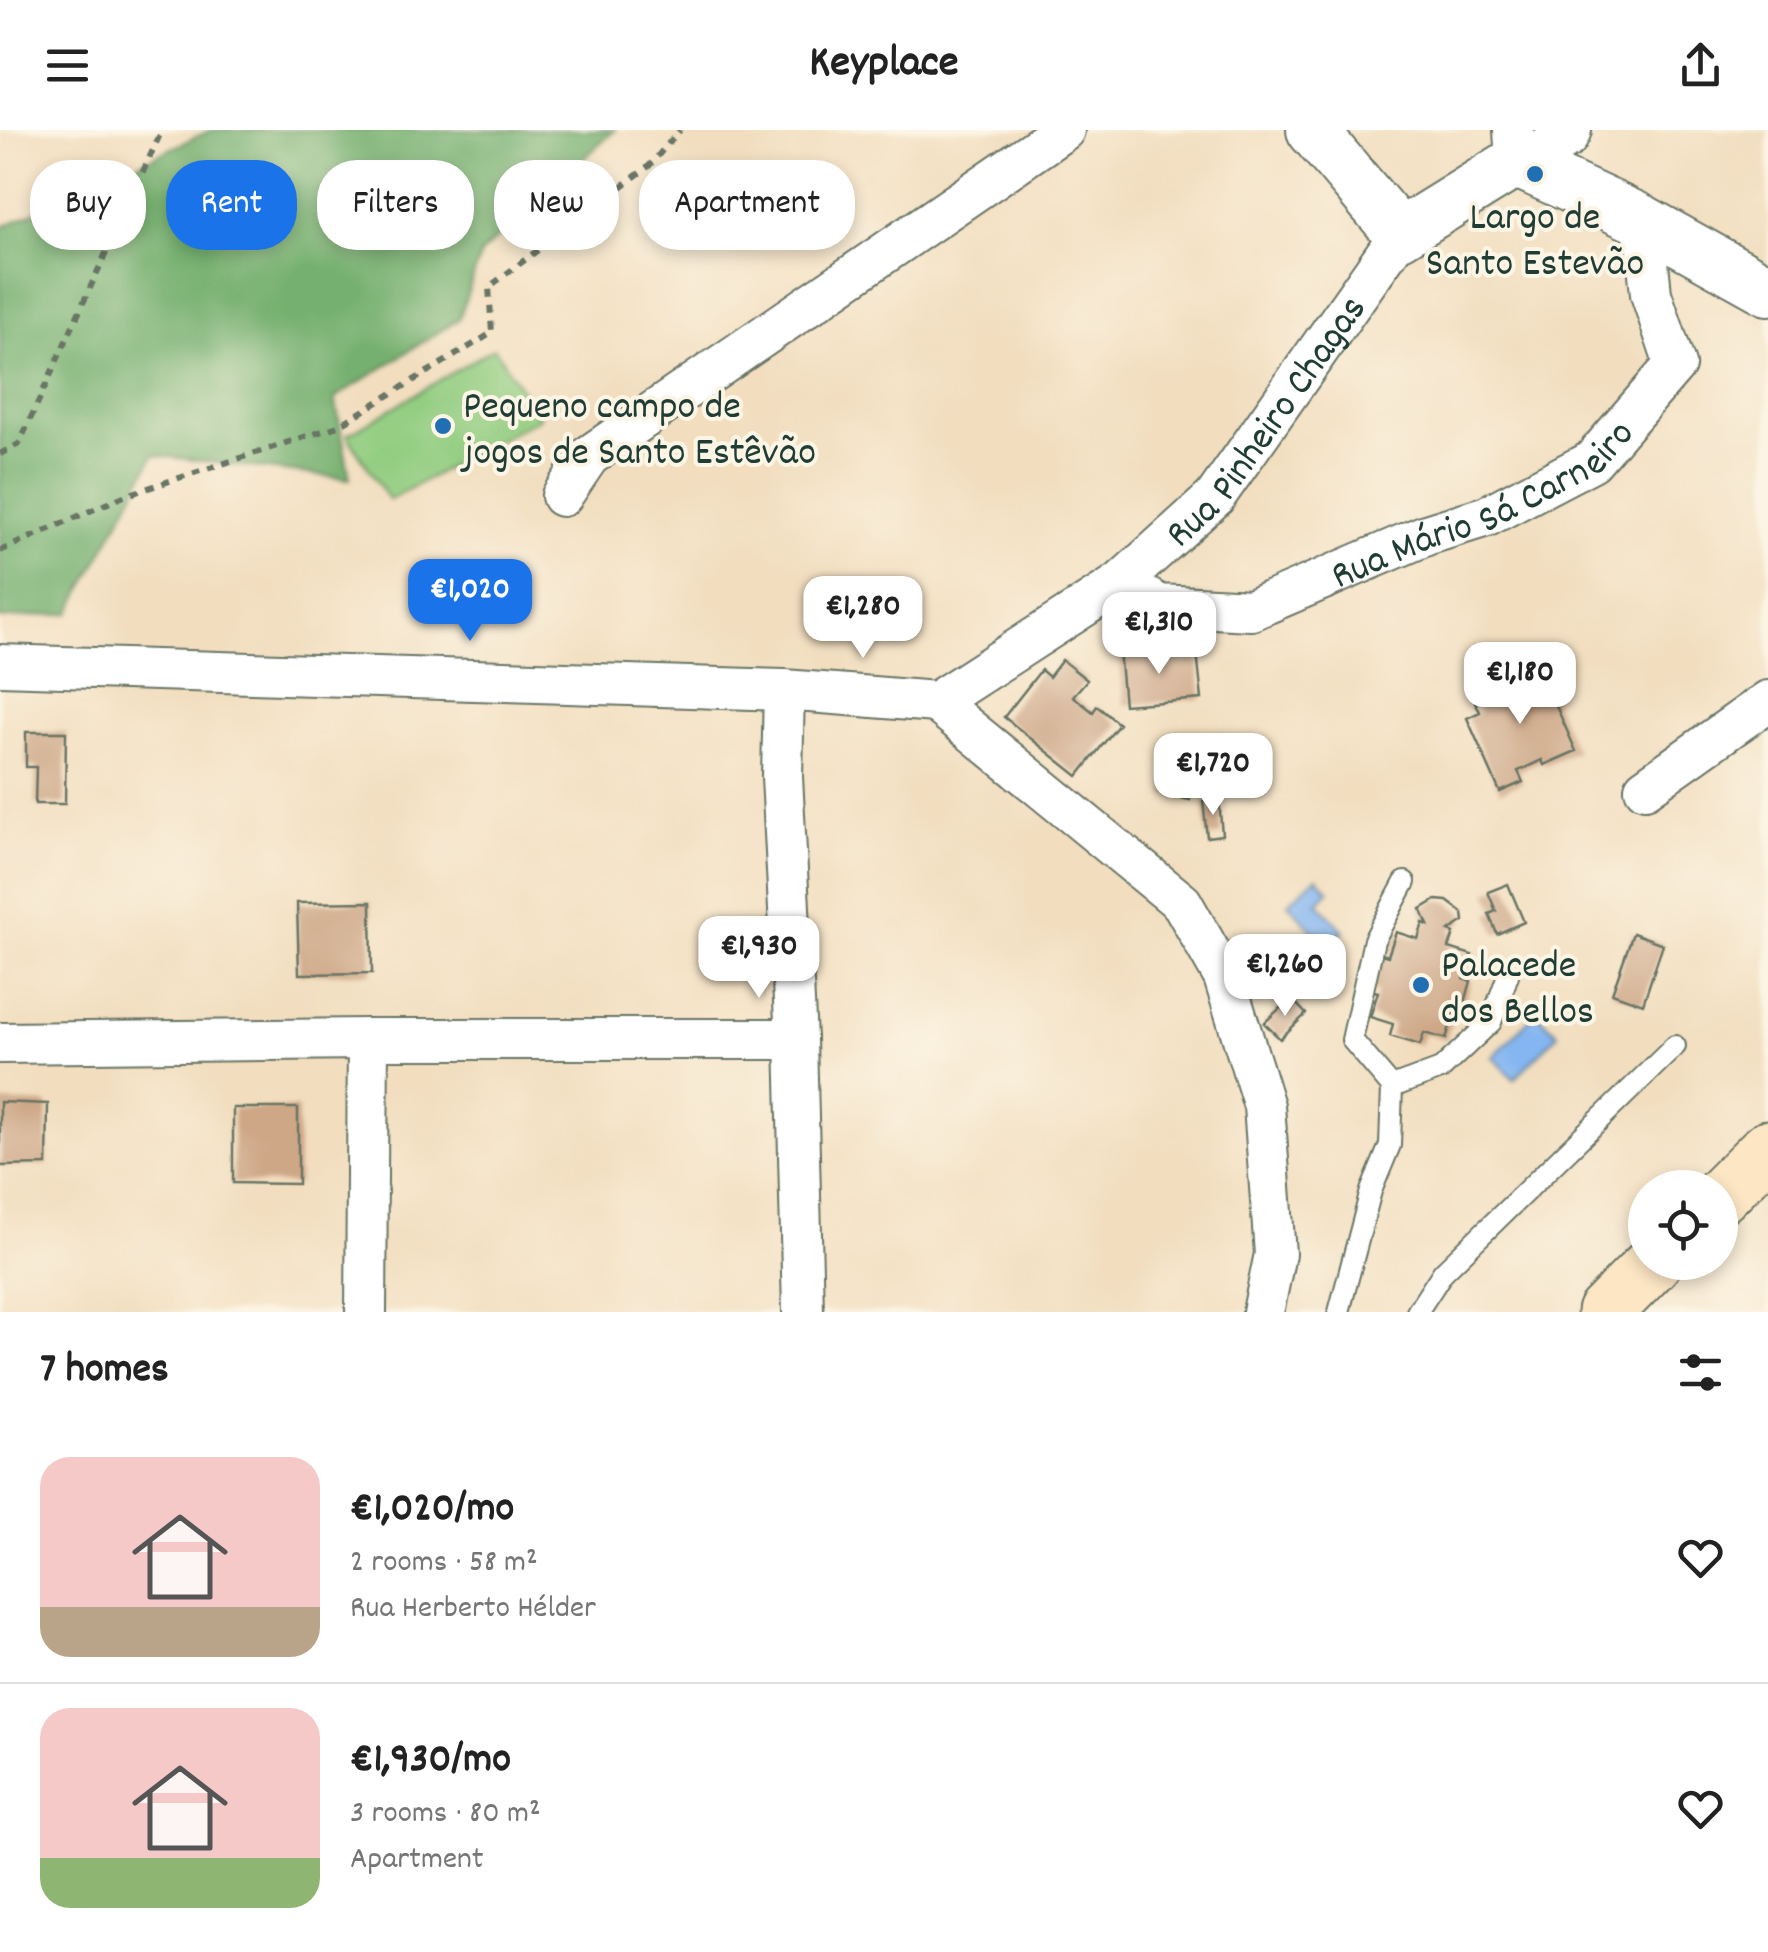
<!DOCTYPE html>
<html lang="en">
<head>
<meta charset="utf-8">
<style>
	:root { --surface:#fff; --page:#f6f6f6; --text:#222; --muted:#767676; --line:#e0e0e0; --accent:#1a73e8 }
	body { margin:0; font-family:Dekko,sans-serif; background:var(--page); color:var(--text); height:100vh; display:flex; flex-direction:column; font-size:38px; white-space:nowrap }
	* { box-sizing:border-box; margin:0 }
	p { font-size:32px; color:var(--muted) }
	.icon { flex:none; width:55px; height:55px; fill:none; stroke:currentColor; stroke-width:2; stroke-linecap:round; stroke-linejoin:round }
	.map { position:relative; height:1182px; overflow:hidden }
	.details { display:flex; flex-direction:column; background:var(--surface); flex:1 }
	.details>* { flex:none }
	.guide { position:absolute; left:30px; top:30px; width:1000px; height:90px; display:flex; gap:20px }
	.controls { position:absolute; left:1628px; top:1040px; display:grid; gap:20px }
	.controls a { display:grid; place-items:center; width:110px; height:110px; border-radius:50%; background:var(--surface); box-shadow:0 5px 15px #0003; font-size:50px }
	.price { position:absolute; translate:-50% -85px; padding:0 22px; border-radius:20px; background:#fff; color:#222; font-size:32px; line-height:65px; filter:drop-shadow(0 2px 5px #0008) }
	.price::after { content:''; position:absolute; left:50%; top:60px; width:30px; height:22px; margin-left:-15px; background:inherit; clip-path:polygon(0 0,100% 0,50% 100%) }
	.price.active { background:var(--accent); color:#fff }
	ul { padding:0; list-style:none }
	li { display:flex; align-items:center; gap:30px; height:250px; padding:0 40px }
	li+li { border-top:2px solid var(--line) }
	li span { display:grid; place-items:center; flex:none; width:280px; height:200px; border-radius:30px; color:#555 }
	li>.icon { margin-inline-start:auto }
	span .icon { width:120px; height:120px; fill:#fffc; stroke-width:1 }
	li b { font-size:42px }
	h2 { display:flex; justify-content:space-between; align-items:center; height:120px; padding:0 40px; font-size:42px }
	.pill { padding:0 35px; border-radius:40px; background:var(--surface); box-shadow:0 5px 15px #0003; font-size:35px; line-height:90px }
	.pill.active { background:var(--accent); color:#fff }
	header { display:flex; justify-content:space-between; align-items:center; height:130px; padding:0 40px; background:var(--surface); font-size:45px; font-weight:800 }
	.map>svg:first-child { display:block }
	.green { fill:#93cd81; stroke:#59855a; stroke-width:2.5 }
	.forest { fill:#76b06f; stroke:#4a7652; stroke-width:2.5 }
	.water { fill:#85b6f1; stroke:#527a92; stroke-width:2.5 }
	.building { fill:#cea787 }
	.lines { fill:none; stroke-linecap:round; stroke-linejoin:round }
	.service-casing { stroke:#697565; stroke-width:24 }
	.minor-casing { stroke:#697565; stroke-width:44 }
	.tertiary-casing { stroke:#697565; stroke-width:54 }
	.secondary-casing { stroke:#697565; stroke-width:59 }
	.path { stroke:#697565; stroke-width:6; stroke-dasharray:8 8; stroke-linecap:butt }
	.service { stroke:#fff; stroke-width:20 }
	.minor { stroke:#fff; stroke-width:40 }
	.tertiary { stroke:#fff; stroke-width:50 }
	.secondary { stroke:#fce6c4; stroke-width:55 }
	.poi-dot { fill:#1f6fb2; stroke:#fcf5e5; stroke-width:4 }
	.labels { text-anchor:middle; stroke-width:8; stroke-linejoin:round; paint-order:stroke }
	.poi-label { font-size:40px; fill:#1f3d34; stroke:#fcf5e5; text-anchor:start }
	.street-label { font-size:40px; fill:#1f3d34; stroke:#fcf5e5 }
</style>
</head>
<body>
<header><svg class="icon" aria-label="menu" viewBox="0 0 24 24"><path d="M4 6h16M4 12h16M4 18h16"/></svg>Keyplace<svg class="icon" aria-label="share" viewBox="0 0 24 24"><path d="M12 15V3M7 8l5-5 5 5M5 13v7h14v-7"/></svg></header>
<div class="map">
<svg width="1768" height="1182" viewBox="0 0 1768 1182">
	<rect width="100%" height="100%" fill="#fcf5e5"/>
	<filter id="ink" filterUnits="userSpaceOnUse"><feTurbulence type="fractalNoise" baseFrequency=".01" numOctaves="2"/><feDisplacementMap in="SourceGraphic" scale="20" xChannelSelector="R" yChannelSelector="G"/><feConvolveMatrix kernelMatrix="1 2 1 2 8 2 1 2 1" color-interpolation-filters="sRGB"/></filter>
	<filter id="wash" filterUnits="userSpaceOnUse"><feTurbulence type="fractalNoise" baseFrequency=".0048" numOctaves="4" result="noise"/><feDisplacementMap in="SourceGraphic" scale="40" xChannelSelector="R" yChannelSelector="G"/><feGaussianBlur stdDeviation="2.25" result="paint"/><feColorMatrix in="noise" values="0 0 0 0 0 0 0 0 0 0 0 0 0 0 0 0 0 1.4 0 .05"/><feComposite in="paint" operator="in"/></filter>
	<g filter="url(#wash)">
		<rect width="100%" height="100%" fill="#f2debf"/>
		<path class="green" d="M494 218 540 287 389 370 347 305Z"/>
		<path class="forest" d="M211 0H615L481 123 459 189 335 268 350 349 154 325 70 483 0 489V98Z"/>
		<path class="water" d="M1317 747 1329 761 1318 773 1344 801 1327 816 1288 773Z
			M1536 883 1558 904 1514 949 1493 927Z"/>
		<g id="blocks">
			<path class="building" d="M1151 517 1152 525 1197 522 1202 569 1124 575 1119 520Z
				M1062 530 1087 550 1073 566 1093 582 1097 576 1119 594 1078 646 1004 587 1041 540 1049 547Z
				M1546 538 1558 567 1553 569 1576 621 1544 635 1542 630 1518 641 1523 652 1500 662 1467 588 1480 582 1475 572 1501 560 1498 552 1520 542 1523 548Z
				M26 602H66L65 674H35L36 637H26Z
				M1177 609 1201 614 1190 670 1165 665Z
				M1219 669 1222 705 1207 707 1203 671Z
				M1508 754 1524 792 1497 804 1489 784 1496 781 1488 762Z
				M1436 770 1447 771 1463 783 1464 791 1449 801 1454 803 1449 818 1472 825 1464 849 1471 851 1461 887 1454 884 1446 909 1424 903 1420 915 1390 906 1393 894 1370 887 1378 862 1370 860 1381 824 1388 826 1396 802 1418 809 1423 793 1428 795 1421 779Z
				M371 772 372 843 299 844 297 773Z
				M1633 803 1663 814 1643 874 1612 863Z
				M1291 868 1306 884 1280 909 1264 893Z
				M0 972 48 974 47 1035 0 1036Z
				M233 978H298V1054L233 1053Z"/>
		</g>
	</g>
	<g filter="url(#ink)">
		<use href="#blocks" fill-opacity="0" stroke="#697565" stroke-width="2.5"/>
		<g class="lines">
			<g class="service-casing">
				<path id="service" d="M1392 957 1441 939 1491 892 1508 845
					M1339 1182 1371 1061 1390 1015 1392 957 1352 910 1374 810 1405 752
					M1417 1182 1443 1142 1675 916"/>
			</g>
			<g class="minor-casing">
				<g id="minor">
					<path d="M1514 0 1516 32 1567 8 1571 0"/>
					<path d="M562 366 589 326 1064 0"/>
					<path id="s1" d="M1120 453 1159 475 1251 480 1426 405 1487 386 1592 331 1675 235 1651 164 1644 91"/>
					<path id="s2" d="M0 535 784 560 936 572 1120 453 1215 367 1400 104"/>
					<path d="M784 560 782 647 796 909 803 1182"/>
					<path d="M936 572 1182 773 1224 847 1264 976 1275 1124 1263 1182"/>
					<path d="M1645 658 1768 571"/>
					<path d="M368 909H796"/>
					<path d="M0 913 368 909 366 1182"/>
				</g>
			</g>
			<g class="tertiary-casing">
				<path id="tertiary" d="M1312 0 1400 104 1516 32 1644 91 1768 160"/>
			</g>
			<g class="secondary-casing">
				<path id="secondary" d="M1720 1066 1768 1018
					M1605 1182 1654 1132"/>
			</g>
			<path class="path" d="M0 324 19 314 162 0
				M0 421 124 366 338 296 492 203 489 157 649 36 680 0"/>
			<use href="#service" class="service"/>
			<use href="#minor" class="minor"/>
			<use href="#tertiary" class="tertiary"/>
			<use href="#secondary" class="secondary"/>
		</g>
	</g>
	<g class="poi-dot">
		<circle cx="1535" cy="44" r="10"/>
		<circle cx="443" cy="296" r="10"/>
		<circle cx="1421" cy="855" r="10"/>
	</g>
	<g class="labels">
		<g class="poi-label">
			<text x="1535" y="98" text-anchor="middle">Largo de<tspan x="1535" dy="46">Santo Estevão</tspan></text>
			<text x="463" y="287">Pequeno campo de<tspan x="463" dy="46">jogos de Santo Estêvão</tspan></text>
			<text x="1441" y="846">Palacede<tspan x="1441" dy="46">dos Bellos</tspan></text>
		</g>
		<g class="street-label">
			<text dy="14" stroke="none"><textPath href="#s2" startOffset="1375">Rua Pinheiro Chagas</textPath></text>
			<text dy="14" stroke="none"><textPath href="#s1" startOffset="392">Rua Mário Sá Carneiro</textPath></text>
		</g>
	</g>
</svg>
<div class="controls">
<a><svg class="icon" aria-label="locate" viewBox="0 0 24 24"><circle cx="12" cy="12" r="6"/><path d="M12 2v4M12 18v4M2 12h4M18 12h4"/></svg></a>
</div>
<b class="price active" style="left:470px;top:514px">€1,020</b>
<b class="price" style="left:863px;top:531px">€1,280</b>
<b class="price" style="left:1159px;top:547px">€1,310</b>
<b class="price" style="left:1520px;top:597px">€1,180</b>
<b class="price" style="left:1213px;top:688px">€1,720</b>
<b class="price" style="left:759px;top:871px">€1,930</b>
<b class="price" style="left:1285px;top:889px">€1,260</b>
<div class="guide">
<a class="pill">Buy</a>
<a class="pill active">Rent</a>
<a class="pill">Filters</a>
<a class="pill">New</a>
<a class="pill">Apartment</a>
</div>
</div>
<section class="details">
<h2>7 homes<svg class="icon" aria-label="filters" viewBox="0 0 24 24"><path d="M4 7h16M4 17h16"/><circle cx="9" cy="7" r="2"/><circle cx="15" cy="17" r="2"/></svg></h2>
<ul>
<li><span style="background:linear-gradient(#f6c9c9 75%,#b9a48a 0)"><svg class="icon" aria-label="home" viewBox="0 0 24 24"><path d="M3 11l9-7 9 7M6 9v11h12V9"/></svg></span><div><b>€1,020/mo</b><p>2 rooms · 58 m²</p><p>Rua Herberto Hélder</p></div><svg class="icon" aria-label="heart" viewBox="0 0 24 24"><path d="M12 20l-8-8c-3-5 5-10 8-4 3-6 11-1 8 4z"/></svg></li>
<li><span style="background:linear-gradient(#f6c9c9 75%,#8fb573 0)"><svg class="icon" aria-label="home" viewBox="0 0 24 24"><path d="M3 11l9-7 9 7M6 9v11h12V9"/></svg></span><div><b>€1,930/mo</b><p>3 rooms · 80 m²</p><p>Apartment</p></div><svg class="icon" aria-label="heart" viewBox="0 0 24 24"><path d="M12 20l-8-8c-3-5 5-10 8-4 3-6 11-1 8 4z"/></svg></li>
</ul>
</section>
</body>
</html>
